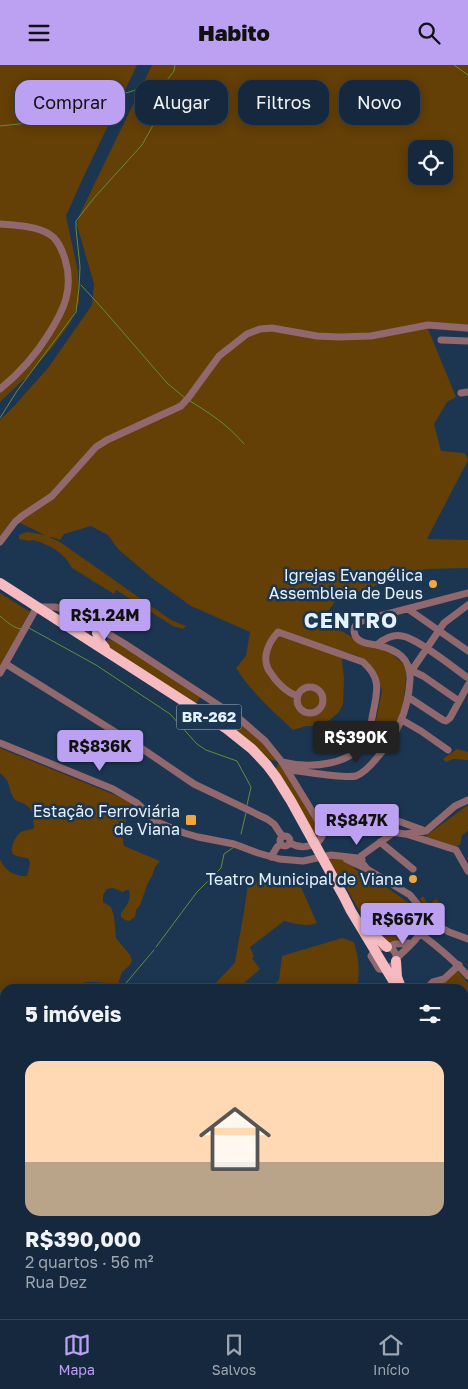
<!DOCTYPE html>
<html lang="pt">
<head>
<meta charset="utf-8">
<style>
	:root { --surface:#15283e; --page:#223449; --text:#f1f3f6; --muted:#9da6b0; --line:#344458; --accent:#bca0f2 }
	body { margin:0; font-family:"Golos Text",sans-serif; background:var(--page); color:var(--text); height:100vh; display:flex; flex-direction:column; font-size:19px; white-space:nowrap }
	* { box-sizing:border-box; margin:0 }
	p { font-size:16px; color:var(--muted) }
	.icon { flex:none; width:28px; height:28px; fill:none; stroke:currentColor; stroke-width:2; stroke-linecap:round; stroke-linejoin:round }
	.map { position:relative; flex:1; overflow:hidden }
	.side { position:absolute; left:0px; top:919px; width:469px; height:336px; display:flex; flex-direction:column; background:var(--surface); border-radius:15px 15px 0 0; box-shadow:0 2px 12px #0003,0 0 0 1px var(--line) }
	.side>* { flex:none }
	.guide { position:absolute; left:15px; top:15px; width:439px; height:45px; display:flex; gap:10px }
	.fabs { position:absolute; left:408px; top:75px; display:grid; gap:10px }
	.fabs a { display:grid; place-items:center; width:45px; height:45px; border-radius:10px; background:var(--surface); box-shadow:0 2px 12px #0003,0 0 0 1px var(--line); font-size:25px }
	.price { position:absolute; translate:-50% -42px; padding:0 11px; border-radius:5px; background:var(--accent); color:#111; font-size:16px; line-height:32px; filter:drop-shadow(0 1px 2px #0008) }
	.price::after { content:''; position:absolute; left:50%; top:30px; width:15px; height:11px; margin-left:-8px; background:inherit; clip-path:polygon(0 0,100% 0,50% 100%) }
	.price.selected { background:#222; color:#fff }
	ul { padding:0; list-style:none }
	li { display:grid; align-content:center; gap:10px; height:265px; padding:0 25px }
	li span { display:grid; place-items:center; height:155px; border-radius:15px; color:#555 }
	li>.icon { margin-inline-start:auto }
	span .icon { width:90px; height:90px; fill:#fffc; stroke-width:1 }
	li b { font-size:21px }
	h2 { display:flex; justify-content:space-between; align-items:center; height:60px; padding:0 25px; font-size:21px }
	.tag { padding:0 18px; border-radius:15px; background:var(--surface); box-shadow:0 2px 12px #0003,0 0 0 1px var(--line); font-size:18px; line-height:45px }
	.tag.selected { background:var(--accent); color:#111 }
	header { display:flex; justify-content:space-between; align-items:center; height:65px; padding:0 25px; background:var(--accent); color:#111; font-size:22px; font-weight:800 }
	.menu { display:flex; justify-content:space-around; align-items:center; height:70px; border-top:1px solid var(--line); background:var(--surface); font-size:14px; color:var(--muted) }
	.menu a { display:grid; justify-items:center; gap:2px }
	.menu .selected { color:var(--accent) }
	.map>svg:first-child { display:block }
	.green { fill:#643f06; fill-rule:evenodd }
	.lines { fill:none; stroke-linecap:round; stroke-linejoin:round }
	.stream { stroke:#658c3d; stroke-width:1 }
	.minor { stroke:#90686d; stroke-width:7 }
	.highway { stroke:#f6bac1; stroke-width:10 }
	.poi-dot { fill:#f1a63f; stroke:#1c3652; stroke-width:2 }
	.labels { text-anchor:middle; stroke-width:5; stroke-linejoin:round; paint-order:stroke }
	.shield { fill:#1c3652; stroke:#a8b9cb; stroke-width:1 }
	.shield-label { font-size:15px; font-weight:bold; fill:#e4f1ff }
	.poi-label { font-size:16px; fill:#e4f1ff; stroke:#1c3652; text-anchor:end }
	.district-label { font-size:21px; font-weight:bold; letter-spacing:1px; fill:#e4f1ff; stroke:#1c3652 }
</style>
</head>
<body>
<header><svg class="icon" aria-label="menu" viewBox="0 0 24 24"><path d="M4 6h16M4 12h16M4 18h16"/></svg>Habito<svg class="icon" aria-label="search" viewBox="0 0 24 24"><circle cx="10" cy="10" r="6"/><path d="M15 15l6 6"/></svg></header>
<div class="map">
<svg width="468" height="1254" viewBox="0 0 468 1254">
	<rect width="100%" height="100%" fill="#1c3652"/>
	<path class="green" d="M0 0H137L83 113 66 151 78 207 79 237 70 258 54 280 26 313 21 317 0 337Z
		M152 0H468V267L428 264 456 332 447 337 434 359 441 386 463 388 466 390 468 395 427 474 468 475V503L426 504 337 534 328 546 324 556 364 579 389 586 406 602C407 616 402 659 392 669 386 676 377 680 369 683L368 677 373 669 382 626 373 604 358 591 344 587 342 596 344 614 343 639 339 647 330 655 316 661H306L293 665C273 646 251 627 236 603L246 591 250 567 191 541 152 513 118 484 108 470 91 461 64 469 60 475 52 472H49L60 477 171 555 186 561 183 564 173 561 116 525 114 529 72 503C64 487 50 480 33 475L29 476 19 474V470L27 467 45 470 18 457 0 480V355L15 340 48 303 92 240 94 219 77 160 79 151ZM416 84H444V111H416Z
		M0 528 30 547 0 603Z
		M64 548H66C78 555 90 557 90 572L58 550Z
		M108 574 131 584 201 631 195 640 105 580Z
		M224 648 253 668 278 695 275 696 269 694 252 680 220 657Z
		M0 683 132 737C128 753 120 764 124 781L160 796 155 802 152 811 148 818 140 840 136 845 135 852 129 856 125 855 121 852V848C126 841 132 835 129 825H126L123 827 113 823 107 824 103 830V837L111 842 114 851 116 873 130 890 132 896 130 900 122 907 118 919C105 919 83 912 73 924H5V1250H167L155 1254H0V794C4 805 15 812 27 811L30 799 29 794C24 792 16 792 13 789 9 783 16 770 21 767 25 765 30 765 33 764L34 762C33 754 34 745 26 740 21 736 16 738 13 732 7 720 12 718 0 708Z
		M457 684 468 687V695L453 694 446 697 443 694Z
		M278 699H280L322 763 317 775 276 705V703Z
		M468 740V766L462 770 460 780 455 782 426 772 427 770Z
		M325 792H335L349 796 356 805 371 811 413 841C419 847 419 854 418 862L409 870 403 873 410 874 403 878 388 876 368 861 344 819Z
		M274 816 300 820 317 858C306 862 296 859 284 856L250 882 254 892 252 893 260 904 242 920 244 924H210L230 903 235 897 244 847 248 818Z
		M423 831 427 838 428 837 430 839 436 834 442 841 435 847 443 855 438 858 427 847 429 845 426 840 427 838 424 840 420 834Z
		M342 873 354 877C359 894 360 906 357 924H268L279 915 282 891Z
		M457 905 468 918V983L464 979V924H436Z
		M468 1085V1180L464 1184V1087Z
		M369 1250H436V1254H375Z"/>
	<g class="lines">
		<path class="stream" d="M454 0 468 10
			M0 61 28 58 165 16
			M81 220 102 243 167 318 185 333
			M190 336C211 349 228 360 244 379
			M0 353 17 326 76 247 79 223 80 202 76 163V156L94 133 142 80 162 44 164 19 174 6 175 0
			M0 551C6 556 14 564 22 564
			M29 563 96 600 170 649 197 679 206 685 237 696 251 722 247 740
			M241 769 246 748
			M156 882 197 827 221 803 224 789 234 782
			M121 924 154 885
			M464 1082 468 1083
			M217 1254 221 1250"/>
		<path class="minor" d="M0 159C14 160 37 161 49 169 58 174 62 185 65 194 74 224 64 245 48 270 35 291 20 308 0 324
			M441 275 468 276
			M461 328 468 327
			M0 477 15 457 22 451 52 431 96 382 107 375 181 341 189 332 219 291 247 269 260 264 272 263 317 271 339 272 371 271 428 260 468 263
			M408 544 468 586
			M377 580C383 574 393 569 402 571 417 573 454 603 468 613
			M6 599 141 683 194 719 267 754 274 759 282 771
			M410 605 423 611 459 636
			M412 605 444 558 468 540
			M0 608 37 542H55L67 545 74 548 125 579 241 655 265 676 282 697 323 764C324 782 302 785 290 778
			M297 635a13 13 0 1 1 26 0a13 13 0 1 1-26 0Z
			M408 632 443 655 446 656 450 653 468 620
			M402 655 421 666 448 685
			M0 678 113 724 137 738 157 757 184 768 198 772 234 779 258 788 279 794 303 796 331 790 358 793 361 795
			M282 697C310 704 356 701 368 670 371 662 372 651 374 643 378 623 380 612 363 597L278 567C269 577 262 591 268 604 270 607 273 611 275 614 282 622 287 627 297 631
			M288 705C303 706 343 714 356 711 364 708 371 700 376 694 397 670 408 647 410 615 411 593 397 585 377 580 371 579 364 579 359 575 354 572 352 563 357 559 360 556 365 555 368 554L468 528
			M364 746 368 753 390 770
			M384 751 423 765
			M406 769 456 785 468 806
			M280 776a5 5 0 1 1 10 0a5 5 0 1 1-10 0Z
			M380 777 413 804
			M271 792 277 782 281 779
			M346 794 367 804
			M362 795 361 791 393 768H398L405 769 426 766 455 741 468 735
			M364 800 367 804 410 830 433 858 449 867 468 874
			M422 864 441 863
			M421 869C438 882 454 895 468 911
			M380 882 391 883C403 893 392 906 379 904L371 891 375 885Z
			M387 882 395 879 412 878
			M396 894C411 878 427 871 421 847
			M426 924 433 917 444 914 459 900
			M464 1234 468 1237"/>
		<path class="highway" d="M0 518 227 664 252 684 267 700 276 712 291 736 344 832 351 846 398 924
			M97 568 99 575 105 583
			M365 862 387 882
			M396 896 397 912 400 920
			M464 1034 468 1041"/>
	</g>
	<g class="poi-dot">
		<circle cx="433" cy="519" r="5"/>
		<rect x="185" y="749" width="12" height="12" rx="2.5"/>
		<circle cx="413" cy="814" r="5"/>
	</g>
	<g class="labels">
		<rect class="shield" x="176.5" y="639.5" width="65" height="25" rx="4"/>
		<g class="shield-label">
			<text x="209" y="657">BR-262</text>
		</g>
		<g class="poi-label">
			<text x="423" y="516">Igrejas Evangélica<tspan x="423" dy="18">Assembleia de Deus</tspan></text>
			<text x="180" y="752">Estação Ferroviária<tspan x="180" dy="18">de Viana</tspan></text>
			<text x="403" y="820">Teatro Municipal de Viana</text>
		</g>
		<g class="district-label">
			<text x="351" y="563">CENTRO</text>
		</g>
	</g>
</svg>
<div class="fabs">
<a><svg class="icon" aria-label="locate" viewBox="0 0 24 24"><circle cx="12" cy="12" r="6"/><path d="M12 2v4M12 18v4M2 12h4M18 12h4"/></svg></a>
</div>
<b class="price" style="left:105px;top:576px">R$1.24M</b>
<b class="price selected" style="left:356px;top:698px">R$390K</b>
<b class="price" style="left:100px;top:707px">R$836K</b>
<b class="price" style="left:357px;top:781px">R$847K</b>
<b class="price" style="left:403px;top:880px">R$667K</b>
<div class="guide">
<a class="tag selected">Comprar</a>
<a class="tag">Alugar</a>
<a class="tag">Filtros</a>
<a class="tag">Novo</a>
</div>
<section class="side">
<h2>5 imóveis<svg class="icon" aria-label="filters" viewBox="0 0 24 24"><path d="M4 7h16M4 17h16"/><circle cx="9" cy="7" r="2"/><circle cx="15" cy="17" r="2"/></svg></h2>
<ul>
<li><span style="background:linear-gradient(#ffd9b3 65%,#b9a48a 0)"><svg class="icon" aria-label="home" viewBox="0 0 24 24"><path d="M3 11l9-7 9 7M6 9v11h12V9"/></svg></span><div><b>R$390,000</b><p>2 quartos · 56 m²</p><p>Rua Dez</p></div></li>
</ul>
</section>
</div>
<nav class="menu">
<a class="selected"><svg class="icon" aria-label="map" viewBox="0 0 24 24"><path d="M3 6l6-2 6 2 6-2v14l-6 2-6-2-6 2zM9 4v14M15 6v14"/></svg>Mapa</a>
<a><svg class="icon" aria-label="saved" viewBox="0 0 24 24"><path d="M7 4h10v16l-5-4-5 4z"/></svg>Salvos</a>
<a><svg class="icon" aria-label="home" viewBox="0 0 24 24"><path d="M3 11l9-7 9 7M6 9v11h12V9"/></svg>Início</a>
</nav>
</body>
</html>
